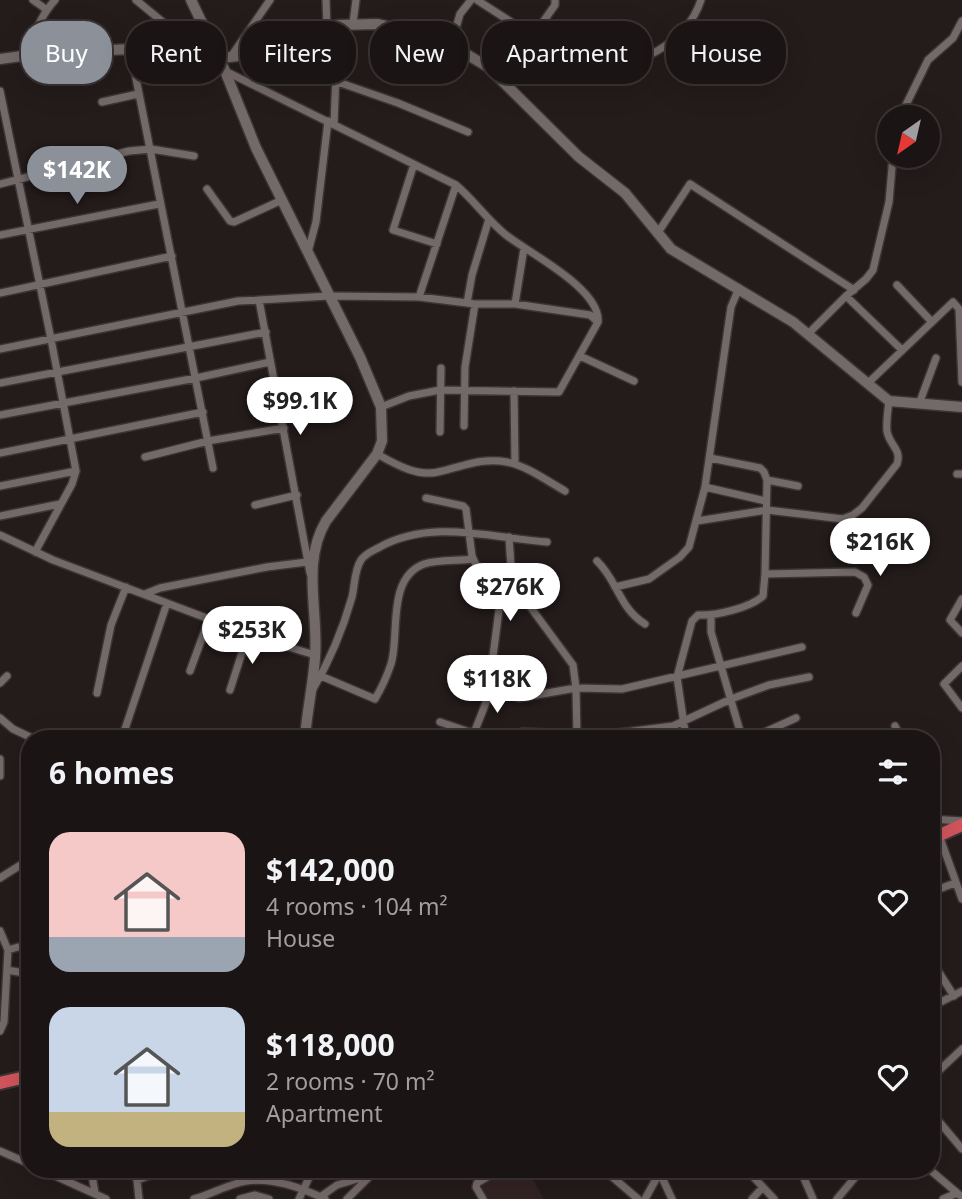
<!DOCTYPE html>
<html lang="en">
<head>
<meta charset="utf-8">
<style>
	:root { --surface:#1b1414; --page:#241d1d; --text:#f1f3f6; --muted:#a09ea0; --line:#393334; --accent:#8c9099 }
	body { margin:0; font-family:"Noto Sans",sans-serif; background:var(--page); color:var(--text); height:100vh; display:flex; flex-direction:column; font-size:26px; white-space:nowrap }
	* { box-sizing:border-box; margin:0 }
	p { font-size:23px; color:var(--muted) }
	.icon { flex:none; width:38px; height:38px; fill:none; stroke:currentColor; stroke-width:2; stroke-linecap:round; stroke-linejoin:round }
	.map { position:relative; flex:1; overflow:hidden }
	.details { position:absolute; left:21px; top:730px; width:919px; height:448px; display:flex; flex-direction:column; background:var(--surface); border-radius:28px; box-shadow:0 7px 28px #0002,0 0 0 2px var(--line) }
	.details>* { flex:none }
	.guide { position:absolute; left:21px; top:21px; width:920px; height:63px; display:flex; gap:14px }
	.needle { width:46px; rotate:214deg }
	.controls { position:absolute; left:877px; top:105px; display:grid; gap:14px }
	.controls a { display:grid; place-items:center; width:63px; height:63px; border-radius:50%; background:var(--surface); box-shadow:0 7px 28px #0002,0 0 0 2px var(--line); font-size:35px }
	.price { position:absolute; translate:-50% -60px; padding:0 16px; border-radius:24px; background:#fff; color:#222; font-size:23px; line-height:46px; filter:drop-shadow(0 2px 4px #0008) }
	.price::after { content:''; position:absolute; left:50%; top:42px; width:21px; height:16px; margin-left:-10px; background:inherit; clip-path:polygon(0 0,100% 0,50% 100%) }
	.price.current { background:var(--accent); color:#fff }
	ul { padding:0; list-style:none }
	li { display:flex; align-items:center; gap:21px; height:175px; padding:0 28px }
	li span { display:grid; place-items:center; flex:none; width:196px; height:140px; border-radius:21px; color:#555 }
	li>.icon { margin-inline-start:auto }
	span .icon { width:84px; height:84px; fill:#fffc; stroke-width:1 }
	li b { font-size:30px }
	h2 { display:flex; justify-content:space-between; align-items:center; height:84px; padding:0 28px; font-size:30px }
	.pill { padding:0 24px; border-radius:28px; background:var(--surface); box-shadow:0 7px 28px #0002,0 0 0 2px var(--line); font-size:24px; line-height:63px }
	.pill.current { background:var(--accent); color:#fff }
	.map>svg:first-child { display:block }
	.built { fill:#322323 }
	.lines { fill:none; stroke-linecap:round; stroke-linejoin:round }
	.street-casing { stroke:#3c3535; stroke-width:10 }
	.secondary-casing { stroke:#3c3535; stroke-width:13 }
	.highway-casing { stroke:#3c3535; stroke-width:16 }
	.street { stroke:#746969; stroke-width:7 }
	.secondary { stroke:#746969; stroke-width:10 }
	.highway { stroke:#d1545c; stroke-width:12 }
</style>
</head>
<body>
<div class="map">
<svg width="962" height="1199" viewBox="0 0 962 1199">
	<rect width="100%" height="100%" fill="#241b1b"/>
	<path class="built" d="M505 1169H527L544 1199H487L479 1184Z"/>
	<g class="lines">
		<g class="street-casing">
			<path id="street" d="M33 0 47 10
				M136 0 186 41 195 54
				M326 0 327 28
				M477 0 522 29 531 32 538 29 593 74C637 64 686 46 701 0
				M353 23 356 0
				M538 29 555 5V0
				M451 45 460 14 471 0
				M130 48 213 468
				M28 55C33 35 41 15 55 0
				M230 58 270 0
				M225 71 456 185C474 200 487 220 506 235 529 253 601 289 598 322
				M335 81 398 103 468 132
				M0 91 51 339 76 471 72 484 35 552
				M102 102 138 94
				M900 117 928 60 953 38 962 21
				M334 124 338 25
				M414 164 393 230 437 244
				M0 184 129 151 151 149 194 156
				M207 189 230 221 234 222 282 200
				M657 234 690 184 854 290
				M0 235 159 204
				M308 252 316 222 328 121
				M897 285 932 322
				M0 293 172 256
				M846 296 902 350
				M419 297 456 185
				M259 300 310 573
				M467 303 472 275 489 219
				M515 304 524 248
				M808 334 846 296 866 279 873 270 889 202 893 156
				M0 349 238 301 259 300 329 296 419 297 475 304H515L590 315 598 322 559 392 440 390 409 396 381 407
				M580 356 634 381
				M0 383 266 332
				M867 384 953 302 959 309 962 382
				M514 391 515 464
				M919 404 936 358
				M0 415 196 378 270 362
				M464 426 465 367 475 304
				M440 432 441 368
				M0 453 203 412
				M377 454C395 464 417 477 438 472 462 467 481 457 507 462 527 466 547 481 565 491
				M145 457 208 441 284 428
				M710 458 760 468 764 472 767 480 798 486
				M957 474H962
				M0 486 76 471
				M705 487 766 501
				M426 498 463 506 466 509 472 556 476 565 491 574 512 582 573 665 576 688 577 738
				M255 505 297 495
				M0 516 60 504
				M697 521 767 510 843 519 853 515 862 508 897 464C902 449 889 445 887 431 886 422 888 410 889 401
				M0 535 53 560 262 639 315 655
				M509 537 512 582
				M597 561C618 581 619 608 645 624
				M765 574 855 572 864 577 868 585 856 613
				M615 587 649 579 680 557 689 547 705 487 731 307 739 288
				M145 594 160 588 267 567 307 562
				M525 598 548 596
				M962 599 950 620 962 633
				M711 616V632L742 738
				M492 664 503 579
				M962 666 944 684 962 708
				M190 671 209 619
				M511 671 514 696 519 698 576 688 622 689 802 647
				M321 676 375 699C381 689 387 676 391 664 400 636 386 578 424 564 438 559 458 561 473 559
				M0 683 7 676
				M230 690 248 634
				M312 691C329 662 343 629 352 597 355 585 354 571 361 560 365 554 372 551 378 548 431 518 491 538 547 542
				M97 693 111 625 126 587
				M0 718 13 729 32 738
				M440 722 487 738
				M895 726 901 738
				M474 733 487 700V690
				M122 738 167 603
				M517 738 522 732 602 735 673 726 731 699 769 685 809 677
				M686 738 677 677 692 621 698 615C715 616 750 608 763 596L765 574 767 480
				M752 738 796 718
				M0 759V776
				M931 808 935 818
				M931 819 962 821
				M939 835 962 899
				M0 878 30 859
				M931 892 955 883
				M0 931 8 950
				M931 960 954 996
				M7 970 30 974
				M931 1007 962 991
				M0 1031 4 1022 8 950 18 947
				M931 1078 962 1049
				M931 1112 962 1149
				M0 1151 30 1164
				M40 1169 106 1199
				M91 1169 95 1193
				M133 1169 137 1180 168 1169
				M603 1169 638 1199
				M658 1169 672 1199
				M746 1169 774 1199
				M800 1169 813 1199
				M929 1169 962 1197
				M137 1180 139 1199
				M320 1197 337 1185 371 1175
				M194 1199C209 1195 221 1188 235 1184 263 1174 300 1187 325 1199
				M240 1199 255 1195 269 1199
				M299 1199 313 1169
				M347 1199 371 1175 382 1169
				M483 1199 476 1187 477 1183 501 1169
				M645 1199 660 1172
				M752 1199 763 1187
				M837 1199 862 1169
				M943 1199 957 1193"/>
		</g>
		<g class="secondary-casing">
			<path id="secondary" d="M191 0 225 71 256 148 360 357 381 407 382 441 377 454 326 521C301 563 319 613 315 658 313 685 307 711 305 738
				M0 59 44 53 154 48 219 58C260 56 300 38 338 25L378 24 408 31 451 45 488 67 579 157 625 193 671 249 793 322 889 401 962 407"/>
		</g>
		<g class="highway-casing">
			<path id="highway" d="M931 839 962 825
				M0 1083 30 1076"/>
		</g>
		<use href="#street" class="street"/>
		<use href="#secondary" class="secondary"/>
		<use href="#highway" class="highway"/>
	</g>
</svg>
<div class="controls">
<a><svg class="needle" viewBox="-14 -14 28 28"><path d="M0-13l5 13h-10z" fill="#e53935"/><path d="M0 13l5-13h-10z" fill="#a09ea0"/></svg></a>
</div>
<b class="price current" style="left:77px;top:206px">$142K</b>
<b class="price" style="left:300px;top:437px">$99.1K</b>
<b class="price" style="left:880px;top:578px">$216K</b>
<b class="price" style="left:510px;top:623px">$276K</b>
<b class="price" style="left:252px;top:666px">$253K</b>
<b class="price" style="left:497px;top:715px">$118K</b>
<div class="guide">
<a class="pill current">Buy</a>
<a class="pill">Rent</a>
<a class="pill">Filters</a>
<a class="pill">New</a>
<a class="pill">Apartment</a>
<a class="pill">House</a>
</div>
<section class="details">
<h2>6 homes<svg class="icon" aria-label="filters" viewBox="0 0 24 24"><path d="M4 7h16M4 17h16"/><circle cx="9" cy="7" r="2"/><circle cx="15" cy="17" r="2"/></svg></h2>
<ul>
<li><span style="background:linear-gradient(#f6c9c9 75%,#9aa5b1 0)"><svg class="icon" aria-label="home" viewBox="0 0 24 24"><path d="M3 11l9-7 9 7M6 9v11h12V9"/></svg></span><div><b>$142,000</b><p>4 rooms · 104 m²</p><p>House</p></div><svg class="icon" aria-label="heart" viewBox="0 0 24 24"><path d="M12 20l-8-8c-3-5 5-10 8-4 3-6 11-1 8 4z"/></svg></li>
<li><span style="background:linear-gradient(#c9d6e8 75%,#c2b280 0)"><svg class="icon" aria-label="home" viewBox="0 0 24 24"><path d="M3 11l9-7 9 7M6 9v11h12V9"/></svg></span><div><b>$118,000</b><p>2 rooms · 70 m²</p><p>Apartment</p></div><svg class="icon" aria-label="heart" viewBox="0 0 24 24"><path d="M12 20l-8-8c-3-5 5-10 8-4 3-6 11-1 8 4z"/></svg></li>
</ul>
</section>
</div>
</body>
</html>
